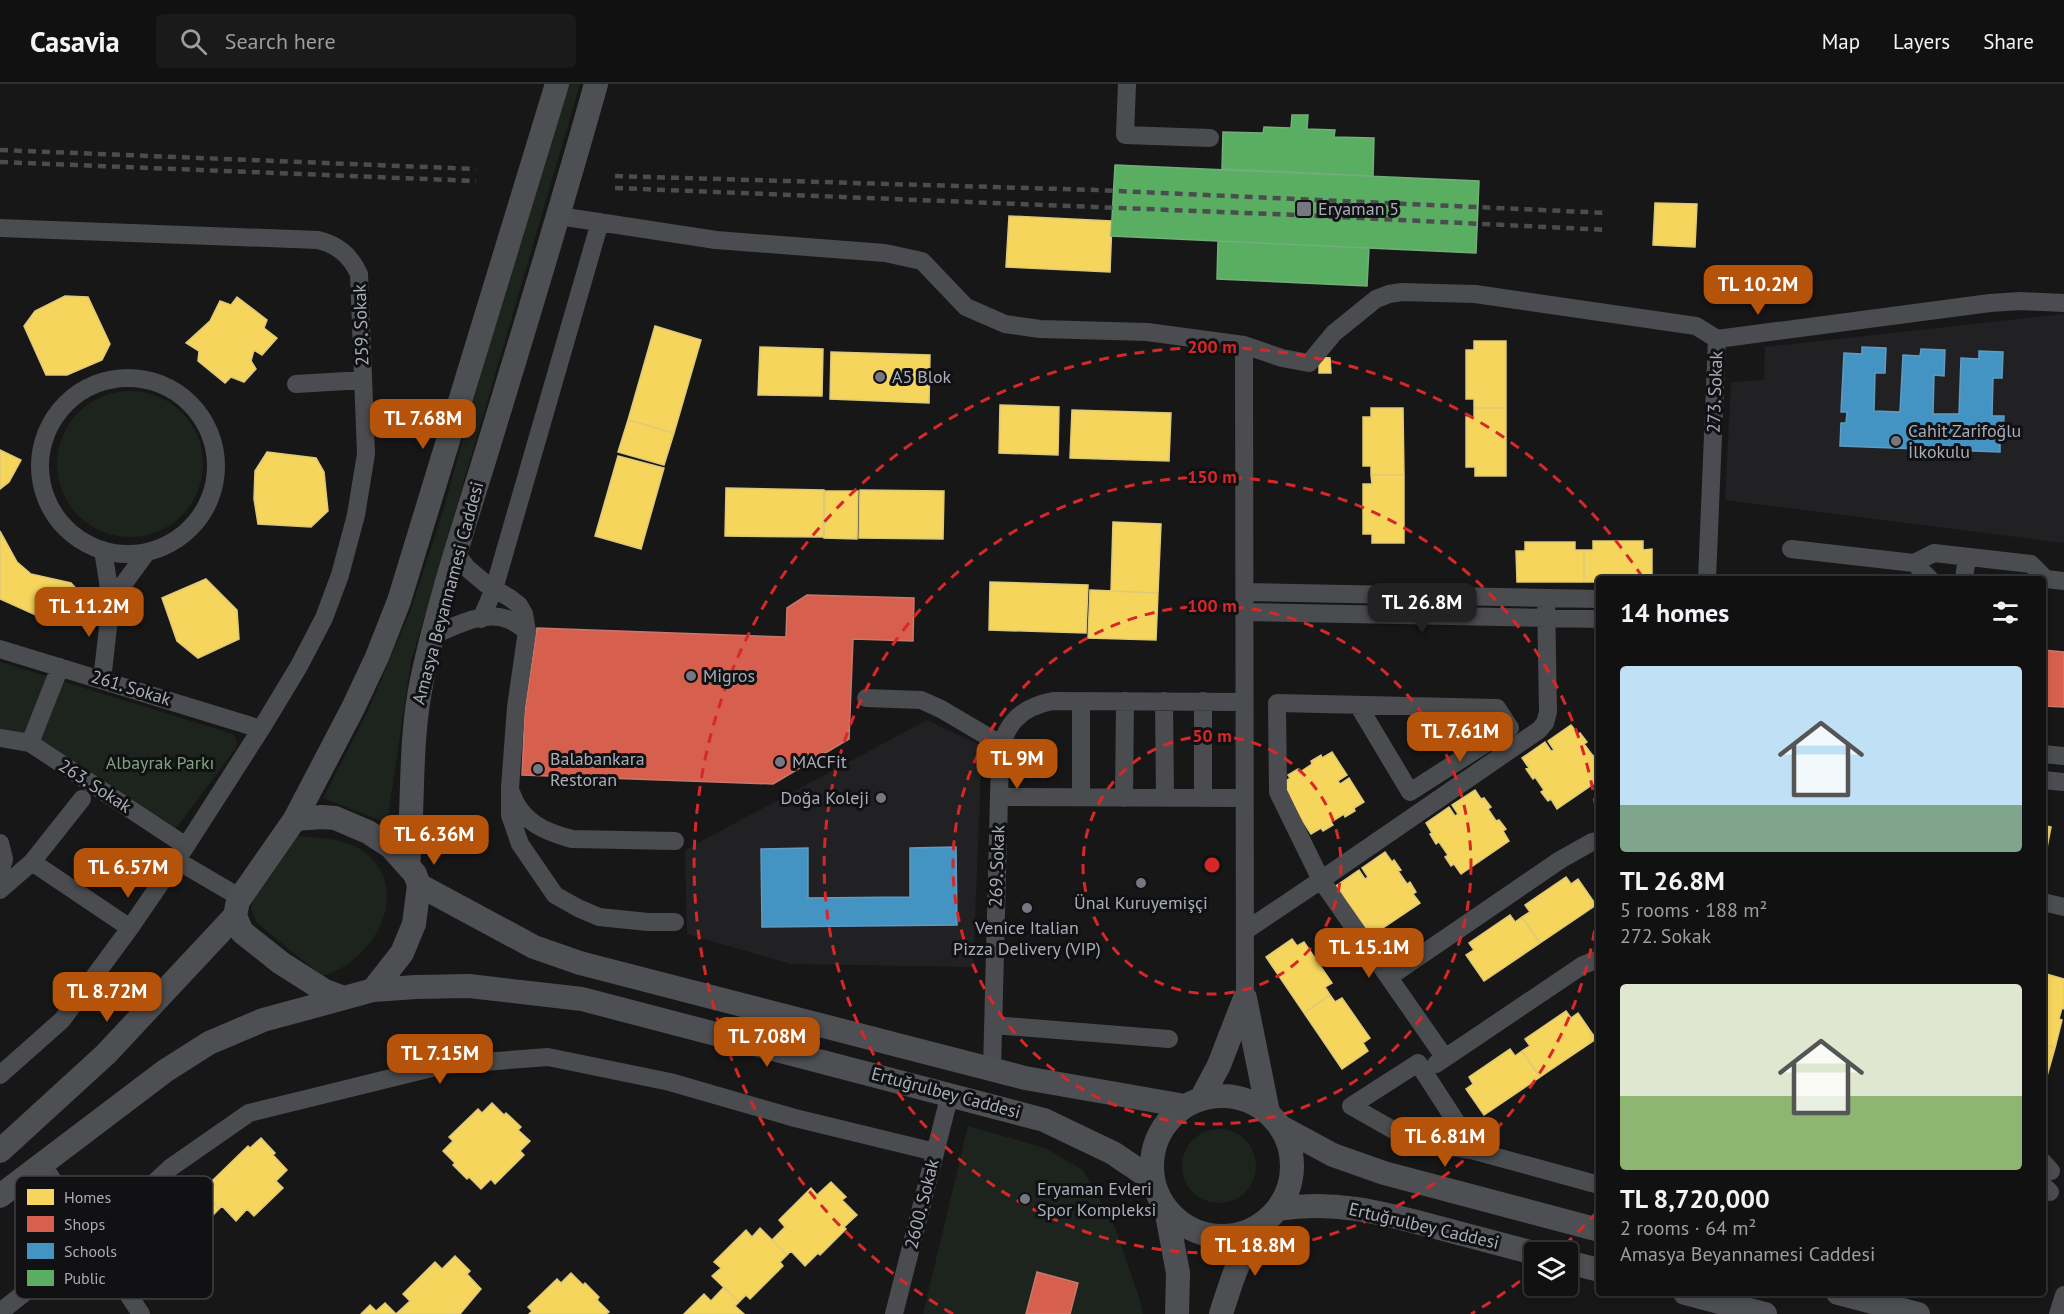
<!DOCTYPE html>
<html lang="en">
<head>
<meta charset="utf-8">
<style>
	:root { --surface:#111; --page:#1a1a1a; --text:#f1f3f6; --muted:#9c9d9f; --line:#303131; --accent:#b45309 }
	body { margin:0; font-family:"PT Sans",sans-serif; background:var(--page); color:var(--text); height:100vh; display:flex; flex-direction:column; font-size:22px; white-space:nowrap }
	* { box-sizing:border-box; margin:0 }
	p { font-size:20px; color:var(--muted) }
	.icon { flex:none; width:33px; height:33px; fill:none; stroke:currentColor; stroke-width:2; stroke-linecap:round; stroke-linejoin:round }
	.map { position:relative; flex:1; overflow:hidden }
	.details { position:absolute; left:1596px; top:492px; width:450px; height:720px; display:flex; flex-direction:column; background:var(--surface); border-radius:6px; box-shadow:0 3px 9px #0003,0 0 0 2px var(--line) }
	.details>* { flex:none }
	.controls { position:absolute; left:1524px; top:1158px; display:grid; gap:12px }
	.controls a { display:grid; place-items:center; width:54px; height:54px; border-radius:6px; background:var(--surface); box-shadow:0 3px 9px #0003,0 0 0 2px var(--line); font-size:30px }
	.price { position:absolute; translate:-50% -51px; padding:0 14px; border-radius:12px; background:var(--accent); color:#fff; font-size:20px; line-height:39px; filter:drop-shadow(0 2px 3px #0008) }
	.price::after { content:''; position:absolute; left:50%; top:36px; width:18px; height:14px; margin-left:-9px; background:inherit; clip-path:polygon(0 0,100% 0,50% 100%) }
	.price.selected { background:#222; color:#fff }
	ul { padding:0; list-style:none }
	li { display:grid; align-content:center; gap:12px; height:318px; padding:0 24px }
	li span { display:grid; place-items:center; height:186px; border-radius:6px; color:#555 }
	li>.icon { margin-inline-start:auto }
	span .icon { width:108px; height:108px; fill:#fffc; stroke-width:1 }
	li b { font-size:26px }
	h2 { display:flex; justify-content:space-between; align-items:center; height:72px; padding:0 24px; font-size:26px }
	header { display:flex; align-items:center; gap:36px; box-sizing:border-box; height:84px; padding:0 30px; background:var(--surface); border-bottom:2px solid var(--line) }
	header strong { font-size:28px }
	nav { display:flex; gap:33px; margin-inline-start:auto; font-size:21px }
	.search { width:420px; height:54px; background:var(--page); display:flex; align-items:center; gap:15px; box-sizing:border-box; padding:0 21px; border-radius:6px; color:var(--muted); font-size:22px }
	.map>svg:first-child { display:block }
	.built { fill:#212123 }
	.green { fill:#1d241e }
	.homes { fill:#f6d55c; stroke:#dfc978; stroke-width:1.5 }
	.shops { fill:#d6604d; stroke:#c8776d; stroke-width:1.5 }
	.schools { fill:#4393c3; stroke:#619bc0; stroke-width:1.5 }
	.public { fill:#5aae61; stroke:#71ae7b; stroke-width:1.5 }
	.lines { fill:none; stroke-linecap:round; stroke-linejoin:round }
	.minor { stroke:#4b4c50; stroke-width:18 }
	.major { stroke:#4d4f52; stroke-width:24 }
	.rail { stroke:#4b4c4f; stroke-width:4.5; stroke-dasharray:8 6; stroke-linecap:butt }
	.ring { fill:none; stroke:#d62828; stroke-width:3; stroke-dasharray:10 8 }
	.poi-dot { fill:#757880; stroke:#111113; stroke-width:2 }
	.labels { text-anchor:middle; stroke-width:6; stroke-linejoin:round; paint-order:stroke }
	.poi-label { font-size:18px; fill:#a8adb8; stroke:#111113; text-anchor:start }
	.street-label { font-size:18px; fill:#a8adb8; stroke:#111113 }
	.park-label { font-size:18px; fill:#7fa381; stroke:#111113 }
	.key { fill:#111113; stroke:#3e4045; stroke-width:1.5 }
	.key-label { font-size:16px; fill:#a8adb8 }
	.centre { fill:#d62828; stroke:#111113; stroke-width:3 }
	.ring-label { font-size:18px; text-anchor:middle; font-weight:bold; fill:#d62828; stroke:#111113; stroke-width:6; stroke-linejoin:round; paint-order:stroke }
</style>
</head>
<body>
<header>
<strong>Casavia</strong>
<div class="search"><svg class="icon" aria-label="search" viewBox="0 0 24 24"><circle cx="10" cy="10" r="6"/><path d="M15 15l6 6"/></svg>Search here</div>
<nav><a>Map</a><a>Layers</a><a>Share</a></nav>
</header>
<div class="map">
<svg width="2064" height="1230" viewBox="0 0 2064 1230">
	<rect width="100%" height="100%" fill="#171717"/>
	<path class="built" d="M2064 230V459L1725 416 1731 298 1764 296 1765 263Z
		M927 636 982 662 973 883 791 880 687 850 685 766Z"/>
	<path class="green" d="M567 0H580L411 578 387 739 323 714 368 627 411 525 444 424 501 216Z
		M57 380a73 73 0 1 1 146 0a73 73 0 1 1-146 0Z
		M0 578 233 650 237 657 236 664 174 747 49 660 21 649 0 645Z
		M297 752C319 754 346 754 364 768 415 806 373 879 322 892L257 839 251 825 252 817Z
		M968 1042 1045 1064 1083 1086 1115 1144 1139 1213 1143 1230H923Z
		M1182 1082a37 37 0 1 1 74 0a37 37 0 1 1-74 0Z"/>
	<path class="homes" d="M1655 119 1697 120 1695 163 1653 161Z
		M1009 132 1112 137 1110 188 1006 183Z
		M65 212 88 213 110 260 102 276 67 291H46L24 242 35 227Z
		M237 213 267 236 264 244 277 254 262 271 254 266 251 277 256 285 244 298 231 293 225 299 198 277 199 267 186 259 210 237 220 217 231 221Z
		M655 242 701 256 674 349 628 336Z
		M1474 257H1506V324H1474V315H1466V266H1474Z
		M760 263 823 265 822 312 758 311Z
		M831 268 930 271 929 319 830 315Z
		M1319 273 1330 274 1331 289H1319Z
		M1000 321 1059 323 1058 371 999 369Z
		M1371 324H1403L1404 391H1371V382H1363V333H1371Z
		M1474 324H1506V392H1475V383H1466V333H1474Z
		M1072 326 1171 329 1169 377 1070 374Z
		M628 336 674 349 664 381 618 368Z
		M0 366 21 376 9 398 0 405Z
		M267 368 316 374 324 388 328 427 311 443 258 440 254 415 255 387Z
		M618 372 664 384 641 465 595 452Z
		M1371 391H1404V459H1372V450H1363V400H1372Z
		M726 404 824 406 823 453 725 452Z
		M860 406 944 407 943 455 859 454Z
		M825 407H858L857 455 824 454Z
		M1113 438 1161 440 1158 509 1111 507Z
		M0 447 17 478 31 490 71 499 85 514 68 533 49 537 0 515Z
		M1593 457H1643V466L1652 465V495H1599V498H1584V466H1593Z
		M1525 458H1575V466H1584V498H1517L1516 467H1525Z
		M206 495 237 526 239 555 198 574 177 557 162 514Z
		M990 498 1088 501 1086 549 989 546Z
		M1090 506 1158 509 1156 556 1088 554Z
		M1571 641 1578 650 1580 649 1587 658 1584 660 1593 672 1595 671 1599 676V696L1557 725 1551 715 1548 717 1541 708 1544 706 1535 693 1533 695 1526 685 1529 684 1522 674 1545 658 1551 667 1554 666 1548 657Z
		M1332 668 1347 691 1338 697 1340 700 1349 694 1364 718 1354 724 1355 727 1345 733 1344 730 1331 738 1333 741 1323 747 1321 744 1311 750 1280 701 1290 694 1288 691 1298 685 1300 688 1312 680 1311 677 1321 671 1322 674Z
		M1475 706 1481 715 1484 714 1491 723 1488 725 1496 737 1499 736 1506 745 1503 747 1509 757 1461 790 1454 780 1451 782 1445 773 1448 771 1439 758 1436 760 1430 750 1432 749 1426 739 1449 723 1455 732 1458 730 1452 721Z
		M2043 741 2051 743 2045 774 2043 773Z
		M1385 768 1392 778 1394 776 1401 786 1398 787 1407 800 1410 798 1416 808 1413 810 1420 819 1371 852 1349 821 1347 823 1340 813 1343 811 1336 802 1359 786 1365 795 1368 793 1362 784Z
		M1566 793 1571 800 1578 795 1596 821 1540 859 1522 833 1530 828 1525 821Z
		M1510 831 1515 838 1522 833 1540 859 1484 897 1466 871 1474 866 1469 859Z
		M1292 855 1297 862 1304 858 1332 899 1325 903 1330 911 1304 929 1266 873Z
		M2043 889 2064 895V925L2062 924 2059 935 2062 936 2055 964 2043 960Z
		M1330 911 1335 918 1342 914 1370 954 1363 959 1368 967 1342 985 1304 929Z
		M1566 927 1571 934 1578 929 1596 955 1540 993 1522 967 1530 962 1525 955Z
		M2043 960 2055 964 2047 992 2044 991 2043 993Z
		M1510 965 1515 972 1522 967 1540 993 1484 1031 1466 1005 1473 1000 1469 993Z
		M492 1019 504 1031 506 1029 521 1043 518 1046 530 1057 520 1067 524 1071 495 1100 491 1095 481 1105 469 1093 467 1095 453 1081 455 1079 443 1067 453 1057 449 1053 478 1025 482 1029Z
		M261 1054 275 1069 273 1071 287 1086 276 1097 283 1104 254 1132 247 1125 236 1137 222 1122 219 1125 204 1110 215 1100 212 1097 248 1062 250 1064Z
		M187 1098 201 1112 204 1110 219 1125 208 1136 210 1138 174 1172 172 1170 161 1180 146 1165 149 1162 135 1148 147 1136 140 1130 169 1102 176 1109Z
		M831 1098 846 1113 842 1116 857 1131 844 1143 846 1145 820 1171 818 1169 805 1182 791 1167 787 1171 772 1156 785 1143 779 1136 811 1104 817 1111Z
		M760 1144 787 1171 780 1178 783 1182 750 1215 746 1211 739 1218 712 1192 721 1184 714 1178 746 1146 752 1153Z
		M455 1172 470 1187 467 1190 481 1205 460 1230H396L410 1217 403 1210 435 1178 442 1185Z
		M571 1189 583 1201 585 1199 599 1213 597 1216 609 1228 606 1230H529L532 1227 528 1223 557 1195 561 1199Z
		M724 1203 739 1218 735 1222 744 1230H684L704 1210 711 1217Z
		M385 1219 396 1230H361L370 1221 376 1227Z"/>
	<path class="shops" d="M807 511 914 514 913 557 853 555 849 655 773 700 522 691 525 627 537 544 786 553 787 524Z
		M2043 566 2064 568V623L2043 622Z
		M1037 1188 1078 1199 1070 1230H1026Z"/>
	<path class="schools" d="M1862 263 1886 264 1885 289H1875L1874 327 1900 328 1903 271 1920 272 1921 265 1945 266 1944 292 1934 291 1933 330H1959L1961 274 1979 275V267L2003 268 2002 294H1993L1992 332H2004L2003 352 2000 351V368L1840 362 1841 339H1846L1847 328H1841L1844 269 1862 270Z
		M956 763 957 841 762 843 761 765 808 764V814L910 813V764Z"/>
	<path class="public" d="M1292 31H1308L1307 45 1335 46 1334 53 1374 54 1373 92 1222 85 1223 48 1263 49 1264 43 1291 44Z
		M1115 81 1479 97 1476 169 1111 152Z
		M1218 157 1369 164 1367 202 1217 195Z"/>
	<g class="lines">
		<path class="minor" d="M1127 0 1125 51 1210 54
			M559 132 716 156 885 169 922 177 966 223 1005 240 1040 245 1147 248 1244 261 1282 274 1309 279 1334 249 1376 215 1389 210 1402 208 1475 210 1696 242 1717 255
			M0 144 318 156C338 161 350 171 359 190L366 370 356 431 340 491 324 534 299 582 261 645 186 762 130 844 62 936 0 991
			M1244 261 1245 914
			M40 382a88 88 0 1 1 176 0a88 88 0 1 1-176 0Z
			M296 300 363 296
			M1791 465 1914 479
			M456 469 467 484 486 500 510 514 519 521 524 530 527 547 516 623 510 704V731L520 760 555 811 578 824 599 833 648 838H675
			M1707 495 1717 255 1990 219 2020 217 2064 219
			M1930 495 1914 479 1934 469 2031 480 2046 495 2064 497
			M1964 495 1967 473
			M1245 508 1599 515
			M111 517 147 468
			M1245 528 1599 535
			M481 535 494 505 600 138
			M433 551C454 543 484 526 507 535 514 537 521 543 527 547
			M0 565 261 645
			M102 596 111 517 103 466
			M866 614 921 616 941 625 1002 661
			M1081 617V713
			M1164 617 1165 714
			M0 654 30 659 186 762
			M30 659 60 583
			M2043 670 2064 672
			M2043 696 2064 698
			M511 708C521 738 545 748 572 755L675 757
			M999 713 1244 714
			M1124 714 1125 617
			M1203 714V617
			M0 759 4 775 0 789
			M176 776 241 814
			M32 778 130 844
			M0 806 32 778 82 715
			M2043 818 2064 823
			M1245 847 1321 796 1278 708 1277 619 1497 624 1510 644 1410 708 1358 621
			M1389 893 1560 776 1592 758 1599 757
			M993 941 1169 955
			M1445 974 1321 796 1539 646 1545 639 1548 628 1546 514
			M1436 980 1583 881 1599 875
			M992 986 1000 674C1003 640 1021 623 1053 617L1244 618
			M1475 1067 1418 979 1351 1022 1411 1056 1475 1067 1599 1101
			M2043 1078 2051 1087
			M42 1080 141 1230
			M2043 1101 2050 1108
			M0 1228 92 1156 170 1084 249 1029 444 981 548 973 670 998 795 1034 935 1068
			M894 1230 950 1010
			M2058 1230 2064 1211"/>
		<path class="major" d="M322 733 335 734 368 748 391 763 415 790 419 801 414 840 402 869 373 906 344 914 325 907 281 879 242 848 235 832 238 817 295 735Z
			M295 735 353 624 377 573 399 517 557 0
			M408 781C414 720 409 658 422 596 440 511 469 427 494 344 529 229 564 115 596 0
			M419 801 534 863 580 879 1025 994 1185 1022
			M373 906 416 903 469 902 582 915 1044 1036 1113 1069 1153 1096
			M1152 1082a70 70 0 1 1 140 0a70 70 0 1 1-140 0Z
			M1201 1015 1219 981 1245 914 1268 1028
			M1281 1043 1333 1071 1384 1089 1599 1146
			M0 1067 106 970 235 832
			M0 1112 165 987 209 959 263 936 344 914
			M1166 1125 1178 1189 1177 1230
			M1278 1125C1333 1116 1379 1128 1432 1142 1466 1151 1500 1160 1534 1169
			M1568 1178 1599 1186
			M1685 1209 1765 1230
			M1838 1209 1918 1230
			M1221 1230C1231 1198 1240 1169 1259 1142"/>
		<path class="rail" d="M0 66 476 85
			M0 78 476 97
			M615 92 1096 106 1608 129
			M615 104 1297 131 1608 146"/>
	</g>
	<g class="ring">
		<circle cx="1212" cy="781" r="129"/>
		<circle cx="1212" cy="781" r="259"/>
		<path d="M1599 811A388 388 0 1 1 1599 751"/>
		<path d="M1597 1128A518 518 0 0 1 1559 1166M1534 1186A518 518 0 0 1 1471 1230M953 1230A518 518 0 1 1 1641 491"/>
	</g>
	<g class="poi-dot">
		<rect x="1296" y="117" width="16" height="16" rx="3"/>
		<circle cx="880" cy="293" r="6"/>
		<circle cx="1896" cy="357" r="6"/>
		<circle cx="691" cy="592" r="6"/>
		<circle cx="780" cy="678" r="6"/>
		<circle cx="538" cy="685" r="6"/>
		<circle cx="881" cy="714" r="6"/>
		<circle cx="1141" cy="799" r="6"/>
		<circle cx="1027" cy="824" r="6"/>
		<circle cx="1025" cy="1115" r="6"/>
	</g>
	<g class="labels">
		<g class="poi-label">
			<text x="1318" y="131">Eryaman 5</text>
			<text x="892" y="299">A5 Blok</text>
			<text x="1908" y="353">Cahit Zarifoğlu<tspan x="1908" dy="21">İlkokulu</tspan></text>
			<text x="703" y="598">Migros</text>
			<text x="550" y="681">Balabankara<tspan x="550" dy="21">Restoran</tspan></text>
			<text x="792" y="684">MACFit</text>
			<text x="869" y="720" text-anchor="end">Doğa Koleji</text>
			<text x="1141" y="825" text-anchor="middle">Ünal Kuruyemişçi</text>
			<text x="1027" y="850" text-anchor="middle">Venice Italian<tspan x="1027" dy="21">Pizza Delivery (VIP)</tspan></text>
			<text x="1037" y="1111">Eryaman Evleri<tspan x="1037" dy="21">Spor Kompleksi</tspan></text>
		</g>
		<g class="street-label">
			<text transform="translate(361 241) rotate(-92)" y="6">259. Sokak</text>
			<text transform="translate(1715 308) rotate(-88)" y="6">273. Sokak</text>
			<text transform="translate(448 509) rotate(-75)" y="6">Amasya Beyannamesi Caddesi</text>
			<text transform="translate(131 604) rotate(17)" y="6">261. Sokak</text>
			<text transform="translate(95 702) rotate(33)" y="6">263. Sokak</text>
			<text transform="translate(997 782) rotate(-88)" y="6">269. Sokak</text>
			<text transform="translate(946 1009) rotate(15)" y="6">Ertuğrulbey Caddesi</text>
			<text transform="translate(922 1120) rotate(-76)" y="6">2600. Sokak</text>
			<text transform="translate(1424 1142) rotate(13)" y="6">Ertuğrulbey Caddesi</text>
		</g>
		<g class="park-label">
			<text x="160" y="685">Albayrak Parkı</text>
		</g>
	</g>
	<rect x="15" y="1092" width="198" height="123" rx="9" class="key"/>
	<rect x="27" y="1105" width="27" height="16" fill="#f6d55c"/>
	<rect x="27" y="1132" width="27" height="16" fill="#d6604d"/>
	<rect x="27" y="1159" width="27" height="16" fill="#4393c3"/>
	<rect x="27" y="1186" width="27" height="16" fill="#5aae61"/>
	<g class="key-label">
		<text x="64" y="1119">Homes</text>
		<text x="64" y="1146">Shops</text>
		<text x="64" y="1173">Schools</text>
		<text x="64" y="1200">Public</text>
	</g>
	<circle cx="1212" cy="781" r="9" class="centre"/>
	<g class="ring-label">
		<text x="1212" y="269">200 m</text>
		<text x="1212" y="399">150 m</text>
		<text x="1212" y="528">100 m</text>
		<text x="1212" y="658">50 m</text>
	</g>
</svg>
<div class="controls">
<a><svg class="icon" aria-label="layers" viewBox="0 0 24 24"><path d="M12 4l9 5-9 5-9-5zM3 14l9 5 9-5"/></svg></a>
</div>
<b class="price" style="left:1758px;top:232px">TL 10.2M</b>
<b class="price" style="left:423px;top:366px">TL 7.68M</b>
<b class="price selected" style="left:1422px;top:550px">TL 26.8M</b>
<b class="price" style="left:89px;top:554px">TL 11.2M</b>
<b class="price" style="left:1460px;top:679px">TL 7.61M</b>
<b class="price" style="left:1017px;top:706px">TL 9M</b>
<b class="price" style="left:434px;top:782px">TL 6.36M</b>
<b class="price" style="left:128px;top:815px">TL 6.57M</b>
<b class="price" style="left:1369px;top:895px">TL 15.1M</b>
<b class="price" style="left:107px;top:939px">TL 8.72M</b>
<b class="price" style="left:767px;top:984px">TL 7.08M</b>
<b class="price" style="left:440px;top:1001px">TL 7.15M</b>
<b class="price" style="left:1445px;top:1084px">TL 6.81M</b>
<b class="price" style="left:1255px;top:1193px">TL 18.8M</b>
<section class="details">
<h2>14 homes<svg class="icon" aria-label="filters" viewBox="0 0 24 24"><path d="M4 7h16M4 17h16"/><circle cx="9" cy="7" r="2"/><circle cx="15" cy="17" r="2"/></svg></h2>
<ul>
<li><span style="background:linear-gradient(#bfe0f5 75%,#7fa58c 0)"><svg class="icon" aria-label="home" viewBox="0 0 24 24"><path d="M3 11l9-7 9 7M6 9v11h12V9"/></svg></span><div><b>TL 26.8M</b><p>5 rooms · 188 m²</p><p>272. Sokak</p></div></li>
<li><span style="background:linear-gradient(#dfe7d0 60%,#8fb573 0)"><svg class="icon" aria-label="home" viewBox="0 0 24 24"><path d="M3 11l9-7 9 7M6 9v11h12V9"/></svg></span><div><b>TL 8,720,000</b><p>2 rooms · 64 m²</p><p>Amasya Beyannamesi Caddesi</p></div></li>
</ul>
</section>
</div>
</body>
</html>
